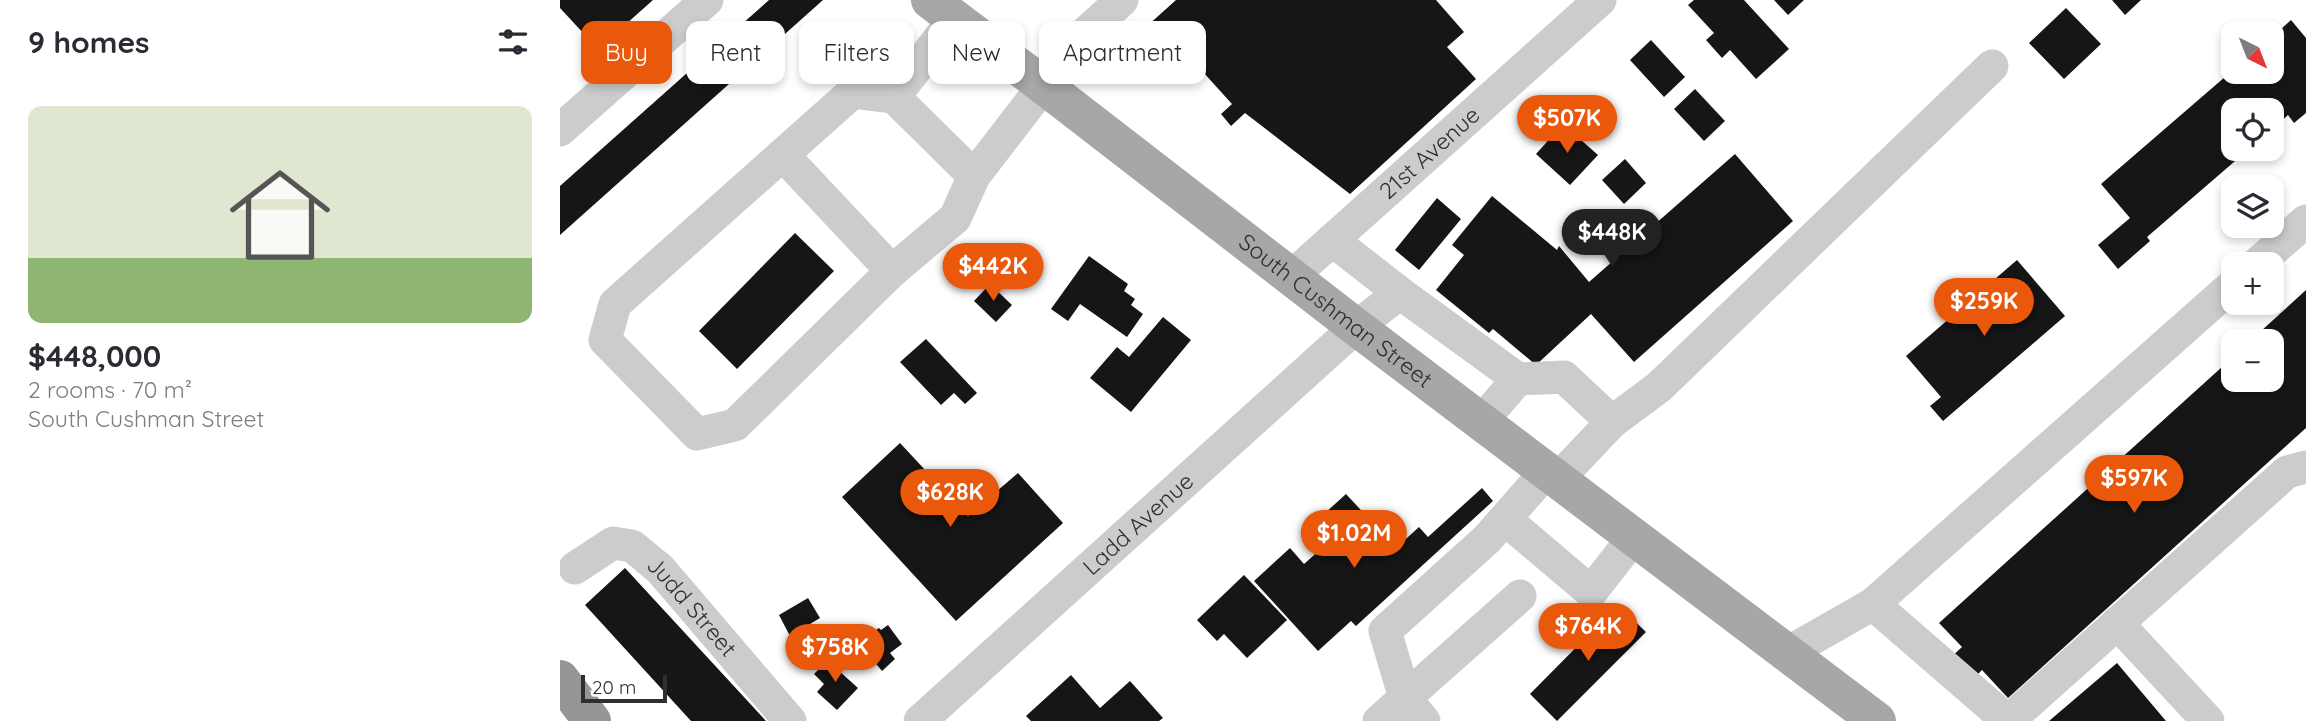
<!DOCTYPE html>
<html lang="en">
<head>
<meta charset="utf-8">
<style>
	:root { --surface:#fff; --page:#f7f7f7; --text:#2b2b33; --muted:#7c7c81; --accent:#ea580c }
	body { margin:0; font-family:Quicksand,sans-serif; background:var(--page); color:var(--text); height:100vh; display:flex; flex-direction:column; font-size:26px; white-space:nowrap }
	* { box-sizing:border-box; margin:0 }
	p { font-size:23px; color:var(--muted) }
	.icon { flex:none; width:38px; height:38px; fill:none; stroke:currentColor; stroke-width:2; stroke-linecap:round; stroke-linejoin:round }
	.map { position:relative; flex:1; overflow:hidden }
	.side { display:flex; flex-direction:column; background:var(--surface); width:560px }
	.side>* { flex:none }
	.banner { position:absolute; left:21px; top:21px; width:665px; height:63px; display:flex; gap:14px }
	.needle { width:46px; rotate:138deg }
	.fabs { position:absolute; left:1661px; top:21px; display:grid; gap:14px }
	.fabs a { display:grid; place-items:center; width:63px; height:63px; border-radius:14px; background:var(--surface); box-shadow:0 4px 10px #0003; font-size:35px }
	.scale { position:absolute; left:21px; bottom:18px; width:86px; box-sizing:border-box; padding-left:7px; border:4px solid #2f2f2f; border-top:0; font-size:19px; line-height:24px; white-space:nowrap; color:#2f2f2f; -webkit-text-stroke:5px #fff; paint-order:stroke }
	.price { position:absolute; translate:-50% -60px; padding:0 16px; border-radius:24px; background:var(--accent); color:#fff; font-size:23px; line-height:46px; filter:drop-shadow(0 2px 4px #0008) }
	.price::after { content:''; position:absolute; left:50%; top:42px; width:21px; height:16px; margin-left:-10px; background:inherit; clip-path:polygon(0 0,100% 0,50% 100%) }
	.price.selected { background:#222; color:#fff }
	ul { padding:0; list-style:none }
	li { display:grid; align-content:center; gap:14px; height:371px; padding:0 28px }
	li span { display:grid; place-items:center; height:217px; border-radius:14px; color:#555 }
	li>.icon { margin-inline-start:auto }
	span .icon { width:126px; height:126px; fill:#fffc; stroke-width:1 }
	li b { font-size:30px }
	h2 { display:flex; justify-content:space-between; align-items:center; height:84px; padding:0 28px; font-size:30px }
	.pill { padding:0 24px; border-radius:14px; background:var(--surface); box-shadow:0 4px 10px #0003; font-size:24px; line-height:63px }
	.pill.selected { background:var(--accent); color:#fff }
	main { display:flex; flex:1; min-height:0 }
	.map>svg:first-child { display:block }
	.building { fill:#161616 }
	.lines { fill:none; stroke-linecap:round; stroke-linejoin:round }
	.minor { stroke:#ccc; stroke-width:33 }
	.major { stroke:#a7a7a7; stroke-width:38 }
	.highway { stroke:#969696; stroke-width:38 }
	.labels { text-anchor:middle; stroke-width:7; stroke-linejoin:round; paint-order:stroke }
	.street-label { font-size:23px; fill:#2f2f2f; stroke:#fff }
</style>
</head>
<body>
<main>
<section class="side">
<h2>9 homes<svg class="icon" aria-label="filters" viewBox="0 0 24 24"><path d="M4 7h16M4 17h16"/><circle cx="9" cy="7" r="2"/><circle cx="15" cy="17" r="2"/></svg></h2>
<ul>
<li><span style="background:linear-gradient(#dfe7d0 70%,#8fb573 0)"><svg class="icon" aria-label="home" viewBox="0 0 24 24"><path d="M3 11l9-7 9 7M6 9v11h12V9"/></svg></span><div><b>$448,000</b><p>2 rooms · 70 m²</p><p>South Cushman Street</p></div></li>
</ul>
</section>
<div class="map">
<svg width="1746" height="721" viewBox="0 0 1746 721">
	<rect width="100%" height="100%" fill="#fff"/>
	<path class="building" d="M0 0H93L38 49 0 8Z
		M209 0H263L0 235V186Z
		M616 0H876L904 32 887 47 916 79 790 194 685 113 671 126 661 114 672 104 604 29 595 37 586 27Z
		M1134 0H1184L1229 49 1196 79 1170 50 1162 58 1146 40 1154 33 1128 5Z
		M1214 0H1244L1228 15Z
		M1552 0H1581L1565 15Z
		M1506 8 1541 44 1504 79 1469 43Z
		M1731 20 1746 38V113L1734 123 1728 115 1712 130V110H1673V149H1689L1587 237 1590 241 1558 269 1538 245 1570 218 1541 184 1673 70 1712 72V37Z
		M1091 40 1125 77 1104 97 1070 60Z
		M1135 89 1165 121 1144 141 1114 109Z
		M1003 124 1038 155 1010 185 976 154Z
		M1175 154 1233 221 1074 362 1031 314 976 365 933 329 929 333 876 290 904 255 892 245 932 196 997 250 999 246 1029 282Z
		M1065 159 1086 183 1064 204 1042 180Z
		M877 198 901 219 859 270 835 250Z
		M235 233 274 271 177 369 139 331Z
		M529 256 568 284 564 291 575 299 571 305 583 314 567 337 520 304 508 321 491 309Z
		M1457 260 1505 316 1383 421 1370 406 1381 397 1346 356Z
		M430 284 452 305 436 322 414 301Z
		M1746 290V428L1448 698 1422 670 1409 683 1388 660 1402 647 1379 623 1673 357V380H1712V341H1690Z
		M603 317 631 340 571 412 530 378 557 347 569 357Z
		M366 339 417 393 405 404 394 393 381 405 340 362Z
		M340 443 408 516 458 473 503 523 396 621 282 497Z
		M922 488 933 501 796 626 791 621 758 651 694 581 730 548 744 564 780 532 764 514 786 494 836 548 859 527 868 537Z
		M65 568 206 721H131L25 605Z
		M684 575 727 620 687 658 664 634 657 641 637 620Z
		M248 598 260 618 230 636 219 615Z
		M1058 605 1086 632 997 721 970 694Z
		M328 625 342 644 330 653 335 659 322 671 303 648 316 638 313 632 319 628 321 630Z
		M271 657 281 667 278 670 298 688 277 710 257 692 264 684 254 674Z
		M1557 663 1606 721H1489Z
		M511 675 540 708 570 681 603 718 599 721H471L466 716Z"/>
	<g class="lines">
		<g class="minor">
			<path d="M395 18 334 97 414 176 520 38 562 0"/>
			<path d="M334 97 293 92 55 304 45 340 137 434 175 425 332 271 395 218 414 176"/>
			<path d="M0 130 147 0"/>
			<path d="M223 155 332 271"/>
			<path d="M772 240 840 293"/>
			<path d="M1697 264 1746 221"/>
			<path id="s1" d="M731 277 1040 0"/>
			<path d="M921 422 958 379 1004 377 1052 422 997 480"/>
			<path d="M1052 422 1099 387 1432 66"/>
			<path d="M946 520 1031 592 1074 537"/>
			<path id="s2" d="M15 568 53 543 72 546 100 569 230 721"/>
			<path d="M1313 604 1448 721"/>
			<path d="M1557 623 1648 721"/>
			<path d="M1227 653 1313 604 1673 285"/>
			<path id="s3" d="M360 721 796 327 840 293 958 379"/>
			<path d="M819 721 960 596"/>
			<path d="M864 721 845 698 825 631 927 539 986 472"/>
			<path d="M1448 721 1727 472 1746 467"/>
		</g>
		<path class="major" id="s4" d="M370 0 483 85 796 327 1317 721"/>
		<path class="highway" d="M0 679 32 721"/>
	</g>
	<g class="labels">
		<g class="street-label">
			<text dy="8" stroke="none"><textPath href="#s1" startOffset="186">21st Avenue</textPath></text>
			<text dy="8" stroke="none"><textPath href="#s4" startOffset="511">South Cushman Street</textPath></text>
			<text dy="8" stroke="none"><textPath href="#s3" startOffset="294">Ladd Avenue</textPath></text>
			<text dy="8" stroke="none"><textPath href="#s2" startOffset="150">Judd Street</textPath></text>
		</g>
	</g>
</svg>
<div class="fabs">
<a><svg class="needle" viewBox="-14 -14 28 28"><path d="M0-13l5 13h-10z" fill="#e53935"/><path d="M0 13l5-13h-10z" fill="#7c7c81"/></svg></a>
<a><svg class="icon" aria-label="locate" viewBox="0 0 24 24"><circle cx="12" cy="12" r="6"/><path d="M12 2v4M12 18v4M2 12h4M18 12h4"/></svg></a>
<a><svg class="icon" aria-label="layers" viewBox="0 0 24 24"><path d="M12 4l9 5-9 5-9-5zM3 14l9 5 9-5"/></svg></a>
<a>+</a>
<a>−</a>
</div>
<div class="scale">20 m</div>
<b class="price" style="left:1007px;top:155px">$507K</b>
<b class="price selected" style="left:1052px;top:269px">$448K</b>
<b class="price" style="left:433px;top:303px">$442K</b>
<b class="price" style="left:1424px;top:338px">$259K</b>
<b class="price" style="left:1574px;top:515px">$597K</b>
<b class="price" style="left:390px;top:529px">$628K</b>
<b class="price" style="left:794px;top:570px">$1.02M</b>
<b class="price" style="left:1028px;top:663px">$764K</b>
<b class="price" style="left:275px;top:684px">$758K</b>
<div class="banner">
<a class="pill selected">Buy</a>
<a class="pill">Rent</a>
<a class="pill">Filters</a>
<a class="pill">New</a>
<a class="pill">Apartment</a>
</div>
</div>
</main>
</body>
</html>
